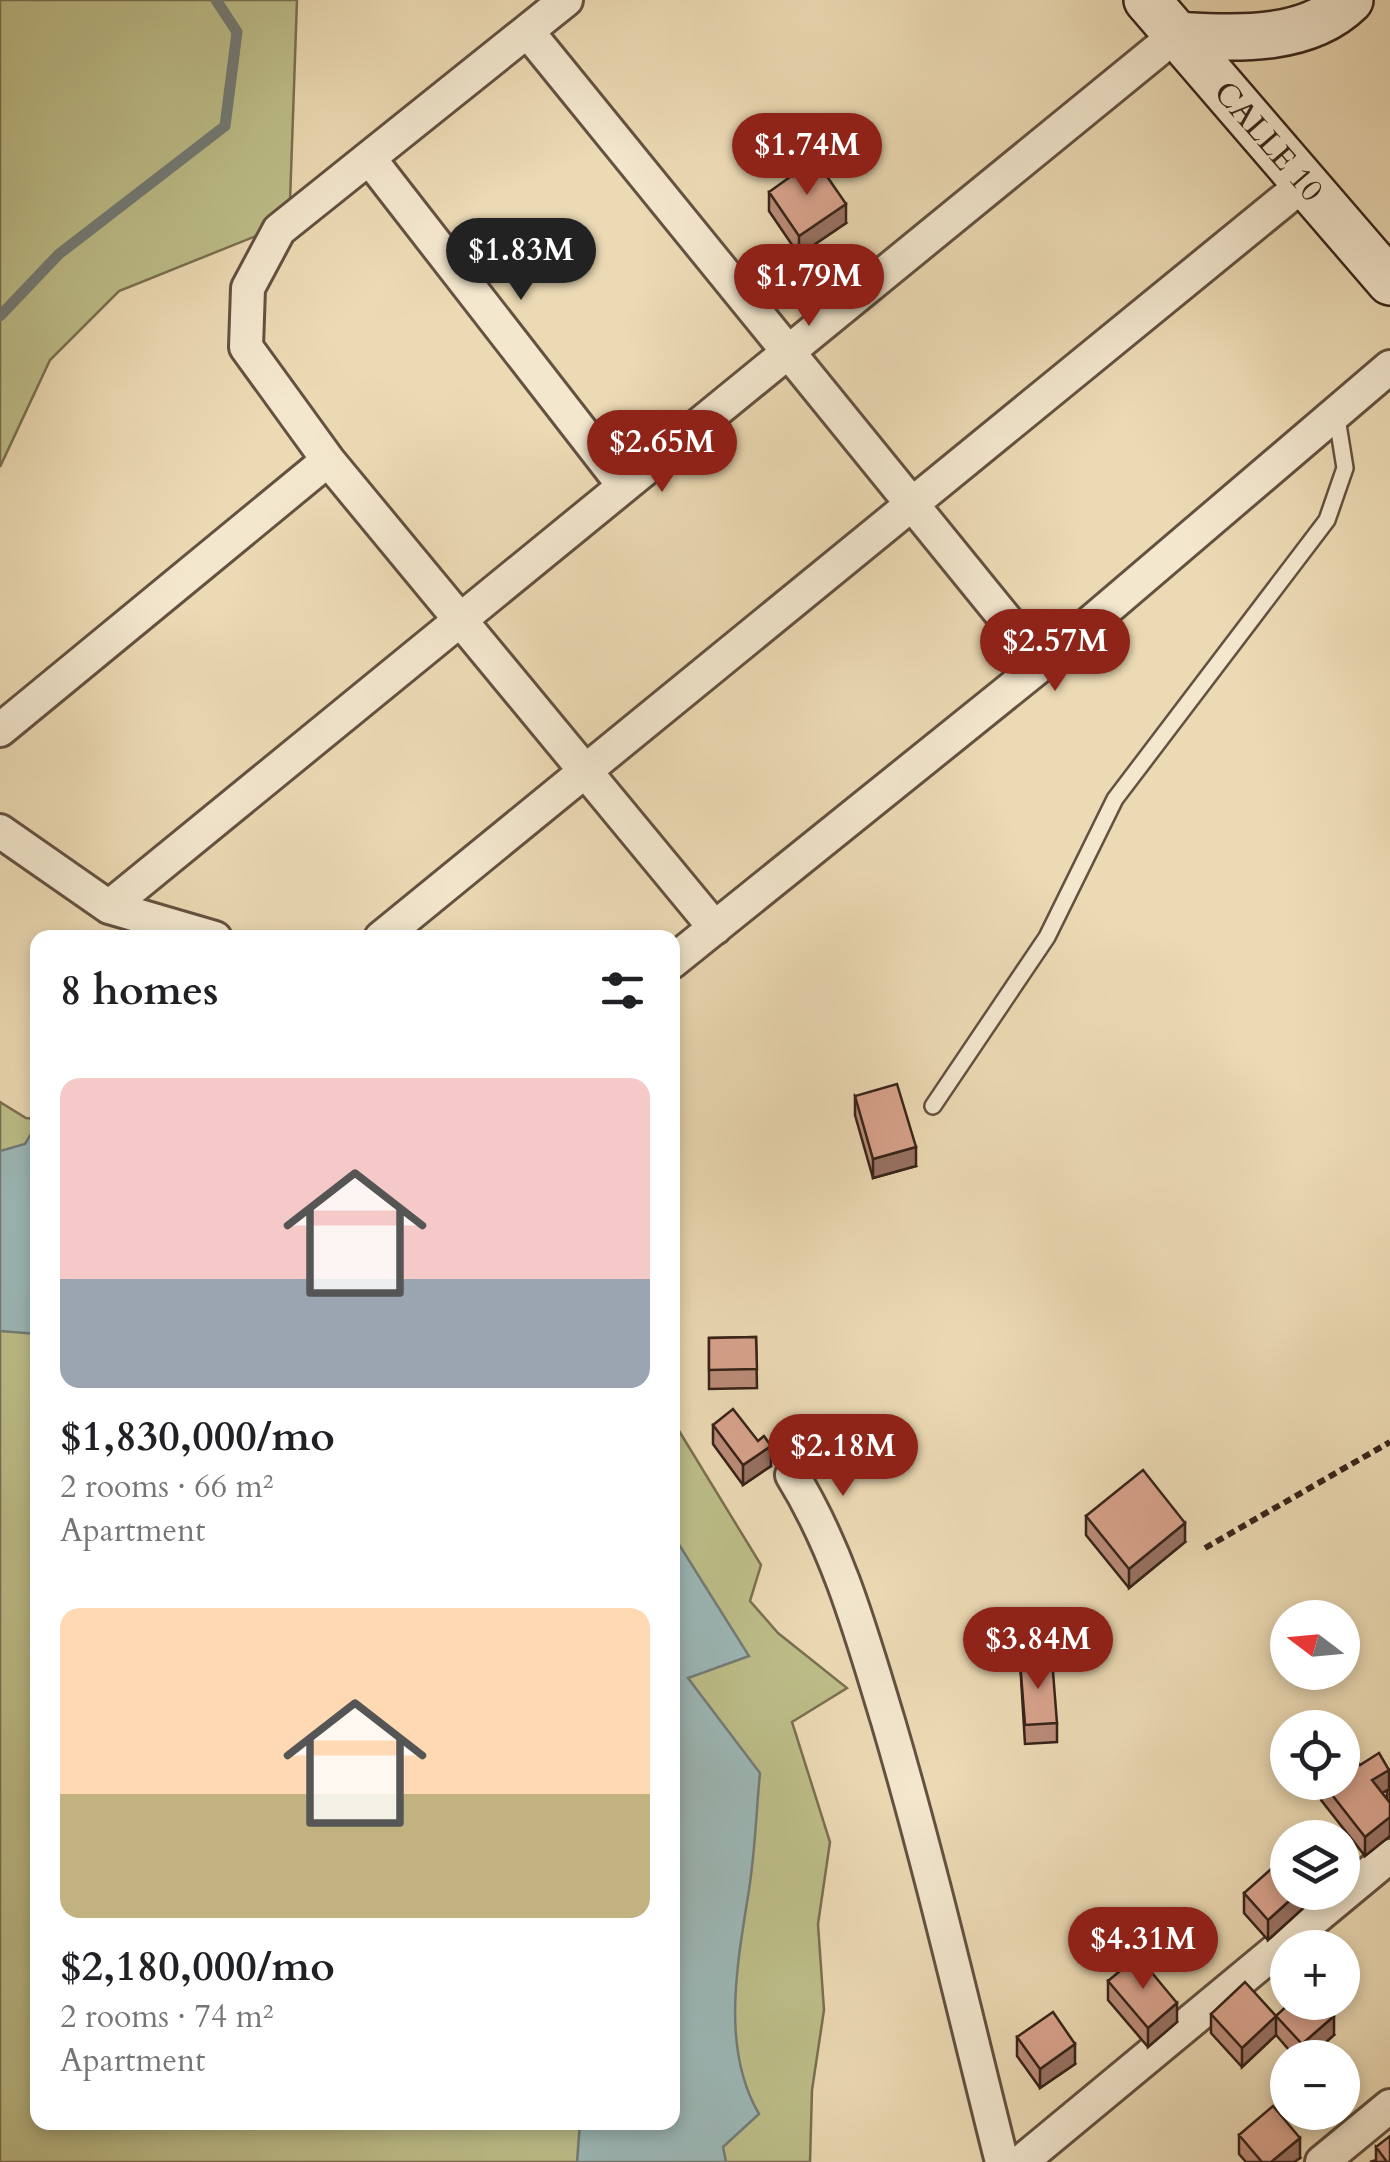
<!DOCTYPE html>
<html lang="en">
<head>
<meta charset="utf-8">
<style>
	:root { --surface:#fff; --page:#f2f2f2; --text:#202124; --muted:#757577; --accent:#8f2418 }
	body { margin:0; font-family:Cardo,serif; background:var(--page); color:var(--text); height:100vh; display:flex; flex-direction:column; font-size:38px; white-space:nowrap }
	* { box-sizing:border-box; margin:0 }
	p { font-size:32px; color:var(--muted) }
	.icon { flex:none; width:55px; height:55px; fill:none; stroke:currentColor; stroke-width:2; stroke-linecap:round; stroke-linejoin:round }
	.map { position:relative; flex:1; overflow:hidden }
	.details { position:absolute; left:30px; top:930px; width:650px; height:1200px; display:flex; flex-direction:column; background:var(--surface); border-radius:20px; box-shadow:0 5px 15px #0003 }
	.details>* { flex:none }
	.needle { width:65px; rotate:286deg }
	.buttons { position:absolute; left:1270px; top:1600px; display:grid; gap:20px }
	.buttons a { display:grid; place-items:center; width:90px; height:90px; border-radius:50%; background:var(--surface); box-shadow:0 5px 15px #0003; font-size:50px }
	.price { position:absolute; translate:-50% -85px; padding:0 22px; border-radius:35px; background:var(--accent); color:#fff; font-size:32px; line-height:65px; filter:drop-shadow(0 2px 5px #0008) }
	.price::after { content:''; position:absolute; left:50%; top:60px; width:30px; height:22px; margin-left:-15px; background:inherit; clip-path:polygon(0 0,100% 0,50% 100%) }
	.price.current { background:#222; color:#fff }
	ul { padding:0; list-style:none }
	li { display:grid; align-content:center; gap:20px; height:530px; padding:0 30px }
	li span { display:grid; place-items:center; height:310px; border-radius:20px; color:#555 }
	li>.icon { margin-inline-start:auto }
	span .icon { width:180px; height:180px; fill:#fffc; stroke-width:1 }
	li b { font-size:42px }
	h2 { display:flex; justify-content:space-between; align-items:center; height:120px; padding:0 30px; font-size:42px }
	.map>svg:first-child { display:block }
	.green { fill:#bdbe89; stroke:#7a7051; stroke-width:2.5 }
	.water { fill:#9cb8b7; stroke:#737c78; stroke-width:2.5 }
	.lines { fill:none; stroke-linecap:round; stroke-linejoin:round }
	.stream { stroke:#737c78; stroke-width:11 }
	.lane-casing { stroke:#645140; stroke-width:20 }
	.street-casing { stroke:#645140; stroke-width:38 }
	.secondary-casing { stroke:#362319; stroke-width:50 }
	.path { stroke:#362319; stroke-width:6; stroke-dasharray:8 5; stroke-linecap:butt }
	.lane { stroke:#f3e7ce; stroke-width:15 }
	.street { stroke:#f3e7ce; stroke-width:32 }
	.secondary { stroke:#f3e7ce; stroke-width:45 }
	.wall { fill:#bb8c79; stroke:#362319; stroke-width:2.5 }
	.shaded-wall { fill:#987263; stroke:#362319; stroke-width:2.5 }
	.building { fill:#d9a38d; stroke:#362319; stroke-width:2.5 }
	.labels { text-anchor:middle; stroke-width:10; stroke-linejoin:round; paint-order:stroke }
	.street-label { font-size:32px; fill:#362319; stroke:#f3e7ce }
</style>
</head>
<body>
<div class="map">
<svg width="1390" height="2162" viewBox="0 0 1390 2162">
	<rect width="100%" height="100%" fill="#ecdab4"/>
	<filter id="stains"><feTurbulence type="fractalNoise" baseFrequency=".002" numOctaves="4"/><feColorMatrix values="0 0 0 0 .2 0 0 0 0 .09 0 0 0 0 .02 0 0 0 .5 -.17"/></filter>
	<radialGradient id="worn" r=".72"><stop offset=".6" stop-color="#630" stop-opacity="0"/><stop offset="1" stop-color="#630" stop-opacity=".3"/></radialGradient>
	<path class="green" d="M0 0H297L290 202 261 234 119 291 50 360 0 467Z
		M0 1102 26 1118 38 1119V2122H672L673 1421 761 1565 750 1601 778 1633 847 1688 792 1722 830 1842 818 1924 824 2010 812 2090 810 2162H0Z"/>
	<path class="water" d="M37 1124V1334L0 1331V1151L25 1144Z
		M673 1535 749 1656 688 1678 760 1773C756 1814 755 1856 748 1896 737 1966 721 2049 759 2114L723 2147 726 2162H577L580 2123 672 2122Z"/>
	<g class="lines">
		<path class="stream" d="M0 316 59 254 225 126 237 32 216 0"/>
		<g class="lane-casing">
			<path id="lane" d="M933 1106 1047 937 1115 799 1327 520 1345 468 1336 412"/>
		</g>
		<g class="street-casing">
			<path id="street" d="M566 0 279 230 248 288 246 347 328 460 715 928
				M528 32 1042 664
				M369 158 624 486
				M0 730 328 460
				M0 831 109 907 215 938
				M109 907 1176 35
				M381 938 1306 182
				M672 962 1042 664 1390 367
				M792 1475C839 1551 862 1636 888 1721 931 1867 965 2015 1002 2162
				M1021 2162 1390 1856
				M1322 2162 1390 2106"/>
		</g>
		<g class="secondary-casing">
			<path id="secondary" d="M1147 0 1390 282
				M1176 35C1233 38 1305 44 1350 0"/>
		</g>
		<path class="path" d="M1205 1548 1390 1442"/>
		<use href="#lane" class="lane"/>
		<use href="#street" class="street"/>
		<use href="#secondary" class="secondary"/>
	</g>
	<path class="wall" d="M769 192 846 223 799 255 769 211Z
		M855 1096 916 1166 873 1178 855 1115Z
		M756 1337 757 1388 709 1389V1338Z
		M713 1425 758 1441 771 1466 743 1485 713 1444Z
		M1086 1516 1185 1542 1129 1588 1086 1535Z
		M1020 1661 1057 1723V1742L1025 1744Z
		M1360 1765 1389 1789 1382 1793 1387 1799V1791L1390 1789V1836L1365 1856 1321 1800V1782H1342Z
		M1310 1892V1902L1268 1940 1244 1913V1893Z
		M1108 1981 1177 2022 1148 2047 1108 2000Z
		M1211 2014 1276 2016 1334 2035 1308 2058H1296L1276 2035 1242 2067 1211 2033Z
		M1017 2037 1075 2064 1040 2088 1017 2056Z
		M1239 2135 1300 2158 1294 2162H1246L1239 2154Z
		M1376 2147 1390 2162H1370L1376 2160Z"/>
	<path class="shaded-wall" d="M846 204V223L799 255V236Z
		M916 1147V1166L873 1178V1159Z
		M771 1446V1466L743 1485V1465Z
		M1185 1523V1542L1129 1588V1569Z
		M1389 1770V1789L1372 1799V1780Z
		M1390 1817V1836L1365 1856V1837Z
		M1299 1892H1310V1902L1268 1940V1920Z
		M1177 2003V2022L1148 2047V2028Z
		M1276 2016V2035L1242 2067V2048Z
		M1334 2016V2035L1308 2058H1302V2044Z
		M1075 2044V2064L1040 2088V2069Z
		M1300 2138V2158L1294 2162H1271Z"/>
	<path class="building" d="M815 159 846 204 799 236 769 192Z
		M897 1084 916 1147 873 1159 855 1096Z
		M756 1337 757 1369 709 1370V1338Z
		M733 1409 758 1441 764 1436 771 1446 743 1465 713 1425Z
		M1143 1470 1185 1523 1129 1569 1086 1516Z
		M1052 1659 1057 1723 1025 1725 1020 1661Z
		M1379 1753 1389 1770 1372 1780 1390 1803V1817L1365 1837 1322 1782H1342V1764L1353 1756 1360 1765Z
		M1287 1855 1288 1892H1299L1268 1920 1244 1893Z
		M1138 1956 1177 2003 1148 2028 1108 1981Z
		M1245 1982 1276 2016 1291 2002H1322L1334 2016 1302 2044 1276 2016 1242 2048 1211 2014Z
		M1053 2012 1075 2044 1040 2069 1017 2037Z
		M1273 2106 1300 2138 1271 2162H1262L1239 2135Z
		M1390 2136V2162H1387L1376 2147Z"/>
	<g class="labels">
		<g class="street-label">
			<text transform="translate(1269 141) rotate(49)" y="11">CALLE 10</text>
		</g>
	</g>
	<rect width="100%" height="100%" filter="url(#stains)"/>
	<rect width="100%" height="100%" fill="url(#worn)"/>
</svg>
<div class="buttons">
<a><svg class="needle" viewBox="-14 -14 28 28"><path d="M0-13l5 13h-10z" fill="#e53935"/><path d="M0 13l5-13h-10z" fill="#757577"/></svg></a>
<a><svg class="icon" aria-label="locate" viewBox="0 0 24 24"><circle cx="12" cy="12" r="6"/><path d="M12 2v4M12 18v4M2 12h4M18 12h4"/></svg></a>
<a><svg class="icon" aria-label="layers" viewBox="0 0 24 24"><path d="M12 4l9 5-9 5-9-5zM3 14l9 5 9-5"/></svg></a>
<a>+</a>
<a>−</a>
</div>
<b class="price" style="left:807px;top:198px">$1.74M</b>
<b class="price current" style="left:521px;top:303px">$1.83M</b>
<b class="price" style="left:809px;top:329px">$1.79M</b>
<b class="price" style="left:662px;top:495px">$2.65M</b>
<b class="price" style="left:1055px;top:694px">$2.57M</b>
<b class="price" style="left:843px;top:1499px">$2.18M</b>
<b class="price" style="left:1038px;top:1692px">$3.84M</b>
<b class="price" style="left:1143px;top:1992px">$4.31M</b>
<section class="details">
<h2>8 homes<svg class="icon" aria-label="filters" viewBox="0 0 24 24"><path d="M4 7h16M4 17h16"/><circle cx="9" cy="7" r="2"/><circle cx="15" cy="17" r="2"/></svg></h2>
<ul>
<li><span style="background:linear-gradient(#f6c9c9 65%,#9aa5b1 0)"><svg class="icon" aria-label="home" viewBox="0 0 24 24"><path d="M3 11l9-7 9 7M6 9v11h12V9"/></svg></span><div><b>$1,830,000/mo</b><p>2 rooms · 66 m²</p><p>Apartment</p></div></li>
<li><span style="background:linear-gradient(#ffd9b3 60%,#c2b280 0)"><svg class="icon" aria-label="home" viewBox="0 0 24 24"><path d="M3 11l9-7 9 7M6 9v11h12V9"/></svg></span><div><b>$2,180,000/mo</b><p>2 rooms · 74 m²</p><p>Apartment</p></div></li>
</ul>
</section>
</div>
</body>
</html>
